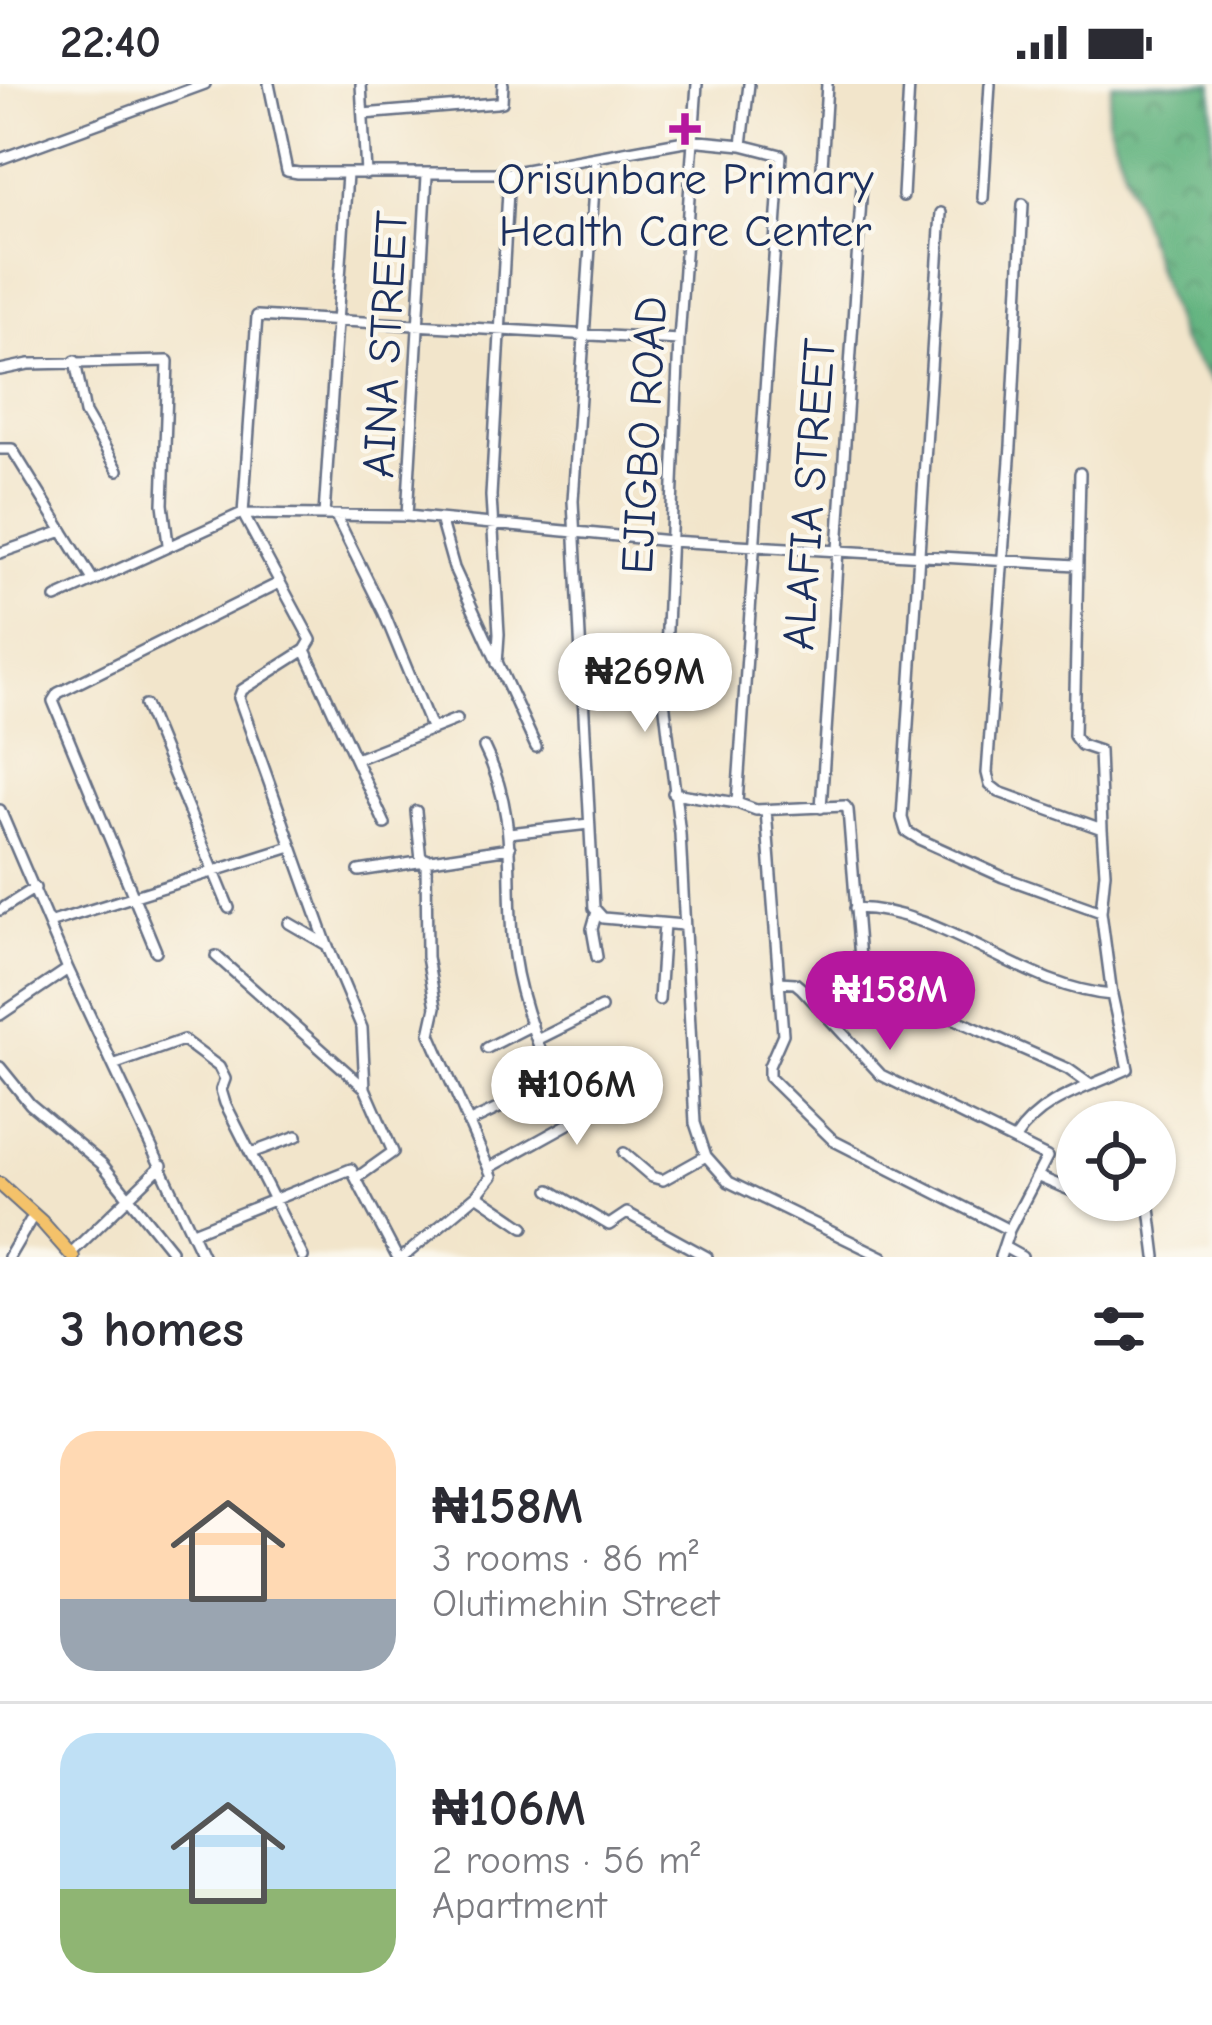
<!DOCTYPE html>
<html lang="en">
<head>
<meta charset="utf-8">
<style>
	:root { --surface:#fff; --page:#f2f2f3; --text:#2b2b33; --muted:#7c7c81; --line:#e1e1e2; --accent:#b5179e }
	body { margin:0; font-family:"Comic Neue",sans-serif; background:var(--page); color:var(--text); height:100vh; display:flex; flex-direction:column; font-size:45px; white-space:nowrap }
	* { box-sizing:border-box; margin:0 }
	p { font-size:39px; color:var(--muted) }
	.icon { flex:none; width:66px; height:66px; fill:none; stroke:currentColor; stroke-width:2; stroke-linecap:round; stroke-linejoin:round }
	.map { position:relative; height:1173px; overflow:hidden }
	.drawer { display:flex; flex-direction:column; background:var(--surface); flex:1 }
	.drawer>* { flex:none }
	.buttons { position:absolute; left:1056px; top:1017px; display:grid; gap:24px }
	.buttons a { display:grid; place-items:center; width:120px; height:120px; border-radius:50%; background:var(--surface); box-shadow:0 3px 9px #0004; font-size:60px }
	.price { position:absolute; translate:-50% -102px; padding:0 27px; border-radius:42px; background:#fff; color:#222; font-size:39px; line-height:78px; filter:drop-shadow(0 3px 6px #0008) }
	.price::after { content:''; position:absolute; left:50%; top:72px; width:36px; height:27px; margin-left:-18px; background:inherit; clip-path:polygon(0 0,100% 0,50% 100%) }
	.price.on { background:var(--accent); color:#fff }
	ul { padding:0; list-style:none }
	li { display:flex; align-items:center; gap:36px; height:300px; padding:0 60px }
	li+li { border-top:3px solid var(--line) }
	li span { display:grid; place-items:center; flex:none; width:336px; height:240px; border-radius:36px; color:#555 }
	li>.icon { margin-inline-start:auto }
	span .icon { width:144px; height:144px; fill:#fffc; stroke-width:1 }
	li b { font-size:51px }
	h2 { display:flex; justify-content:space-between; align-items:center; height:144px; padding:0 60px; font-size:51px }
	.status { display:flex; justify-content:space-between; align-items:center; height:84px; padding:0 60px; background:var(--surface); direction:ltr }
	.status svg { height:33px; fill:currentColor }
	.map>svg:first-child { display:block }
	.forest { fill:url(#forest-crowns); stroke:#40726f; stroke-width:3 }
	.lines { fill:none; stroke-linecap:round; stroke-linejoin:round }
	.minor-casing { stroke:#666f84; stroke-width:14 }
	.major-casing { stroke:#666f84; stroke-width:16 }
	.minor { stroke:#fff; stroke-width:9 }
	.major { stroke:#f4c26a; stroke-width:12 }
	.poi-dot { fill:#b5179e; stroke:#fbf7ec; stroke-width:4.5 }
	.labels { text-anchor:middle; stroke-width:9; stroke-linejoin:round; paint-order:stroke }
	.poi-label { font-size:45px; fill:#1b2f5e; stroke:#fbf7ec }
	.street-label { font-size:45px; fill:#1b2f5e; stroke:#fbf7ec }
</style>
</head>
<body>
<div class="status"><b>22:40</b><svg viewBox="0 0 49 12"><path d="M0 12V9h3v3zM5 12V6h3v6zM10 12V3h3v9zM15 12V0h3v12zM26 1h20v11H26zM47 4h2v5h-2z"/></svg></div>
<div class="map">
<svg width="1212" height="1173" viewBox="0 0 1212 1173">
	<defs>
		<pattern id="forest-crowns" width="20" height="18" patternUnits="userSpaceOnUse" patternTransform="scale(3)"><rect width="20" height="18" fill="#64b480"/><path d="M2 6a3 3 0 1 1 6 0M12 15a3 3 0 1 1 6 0" fill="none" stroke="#52936c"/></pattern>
	</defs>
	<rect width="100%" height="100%" fill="#fbf7ec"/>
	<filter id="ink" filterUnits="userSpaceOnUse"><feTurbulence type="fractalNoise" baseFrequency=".00833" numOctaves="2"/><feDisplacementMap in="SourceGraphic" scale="24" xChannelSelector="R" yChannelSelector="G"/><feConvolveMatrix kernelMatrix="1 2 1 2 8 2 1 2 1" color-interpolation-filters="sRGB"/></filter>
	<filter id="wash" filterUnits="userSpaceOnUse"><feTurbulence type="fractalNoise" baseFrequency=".004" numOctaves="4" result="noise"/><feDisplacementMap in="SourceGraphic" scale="48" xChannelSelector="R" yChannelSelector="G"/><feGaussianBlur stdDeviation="2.7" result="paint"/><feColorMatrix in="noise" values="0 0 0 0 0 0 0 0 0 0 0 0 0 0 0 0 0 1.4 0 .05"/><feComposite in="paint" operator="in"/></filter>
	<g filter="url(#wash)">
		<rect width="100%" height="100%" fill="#f2e5cb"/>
		<path class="forest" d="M1112 0H1212V299L1181 258 1107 34Z"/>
	</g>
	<g filter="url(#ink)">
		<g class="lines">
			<g class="minor-casing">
				<path id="minor" d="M269 0 287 87 298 89H509L690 56 742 61 781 71 737 719
					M361 0 366 90
					M697 0 679 256 664 616 680 750 695 1039 706 1072 729 1098 883 1173
					M363 30 496 19 502 18 503 0
					M742 61 749 0
					M596 74 573 417 594 824 603 834 683 841
					M0 75 205 0
					M822 83 827 0
					M903 112 909 0
					M983 114 990 0
					M941 129 902 734 906 747 919 755 1003 793 1101 828
					M75 277 85 329 118 386
					M0 286 29 280 168 277 163 420 168 460
					M0 365H12L93 496
					M1080 389 1074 652 1081 661 1099 667 1102 745
					M324 431 347 90
					M336 432 384 529 432 646
					M407 432 427 92
					M441 438 454 484 536 663
					M0 469 63 447
					M56 514 240 430 407 432 670 457 1076 481
					M305 566 242 606 239 614 327 861 362 944 365 1004
					M497 580 499 550 491 412 509 89
					M145 621 229 824
					M484 663C521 737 504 795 514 872 522 929 548 986 572 1038L489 1084
					M356 675 457 635
					M673 709 737 719 756 726 845 722 848 726 861 887 822 927
					M821 724 862 100
					M0 726 68 885 203 1173
					M766 726 783 950 769 982V993L834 1057 1009 1146
					M416 727 421 776
					M385 740 305 566 311 556 243 430 257 232 679 256
					M509 749 589 740
					M359 787 510 764
					M855 824C947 826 1020 903 1112 911L1101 828 1105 788 1102 745 999 708 990 701 987 689 1011 362 1023 120
					M0 826 35 804
					M596 831 592 845 597 873
					M49 839 291 763
					M289 839 327 861
					M156 867 53 617 58 609 279 499
					M216 872 365 1004 393 1068 358 1093
					M779 898 795 899 801 904 881 991 1047 1073 1009 1146 1000 1173
					M659 916 664 840
					M916 918 1068 985 1089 1000
					M0 931 68 885
					M537 956 601 924
					M487 964 532 941
					M113 981 183 956 219 983 225 995 221 1006 225 1019 303 1173
					M0 983 30 1020 102 1080 171 1166
					M468 1039 553 998
					M1015 1055C1040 1015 1087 1004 1128 985L1112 911
					M251 1069 297 1052
					M624 1069 652 1093 663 1096 706 1072
					M1039 1093 1077 1109
					M550 1106 609 1141 627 1129 707 1173
					M477 1111 524 1143
					M1093 1116 1112 1123 1149 1121
					M1149 1116 1156 1173
					M193 1148 351 1085 397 1173
					M1004 1163 1022 1173
					M70 1170 162 1081
					M9 1173 30 1137
					M403 1173 477 1111 492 1092 430 950 436 923 427 873 426 775"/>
			</g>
			<g class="major-casing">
				<path id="major" d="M0 1100 42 1138 73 1173"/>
			</g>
			<use href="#minor" class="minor"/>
			<use href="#major" class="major"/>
		</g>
	</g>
	<path class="poi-dot" d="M679 27h12v12h12v12h-12v12h-12v-12h-12v-12h12z"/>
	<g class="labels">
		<g class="poi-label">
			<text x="685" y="110">Orisunbare Primary<tspan x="685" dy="52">Health Care Center</tspan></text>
		</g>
		<g class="street-label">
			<text transform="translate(384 260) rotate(-87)" y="16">AINA STREET</text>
			<text transform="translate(643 351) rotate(-87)" y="16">EJIGBO ROAD</text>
			<text transform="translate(808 410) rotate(-86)" y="16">ALAFIA STREET</text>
		</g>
	</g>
</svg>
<div class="buttons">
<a><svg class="icon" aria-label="locate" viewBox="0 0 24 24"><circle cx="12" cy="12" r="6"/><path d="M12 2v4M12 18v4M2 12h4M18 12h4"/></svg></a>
</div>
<b class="price" style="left:645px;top:651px">₦269M</b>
<b class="price on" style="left:890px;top:969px">₦158M</b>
<b class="price" style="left:577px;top:1064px">₦106M</b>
</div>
<section class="drawer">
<h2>3 homes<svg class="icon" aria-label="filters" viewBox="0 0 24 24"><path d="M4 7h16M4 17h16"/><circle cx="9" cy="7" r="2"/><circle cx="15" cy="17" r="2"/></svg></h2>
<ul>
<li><span style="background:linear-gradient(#ffd9b3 70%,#9aa5b1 0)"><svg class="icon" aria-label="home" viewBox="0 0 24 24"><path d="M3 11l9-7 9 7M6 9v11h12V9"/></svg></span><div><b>₦158M</b><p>3 rooms · 86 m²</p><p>Olutimehin Street</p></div></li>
<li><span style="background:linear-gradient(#bfe0f5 65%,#8fb573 0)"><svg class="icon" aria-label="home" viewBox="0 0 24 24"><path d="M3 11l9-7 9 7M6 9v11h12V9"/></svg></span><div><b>₦106M</b><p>2 rooms · 56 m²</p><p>Apartment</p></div></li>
</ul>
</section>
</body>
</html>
